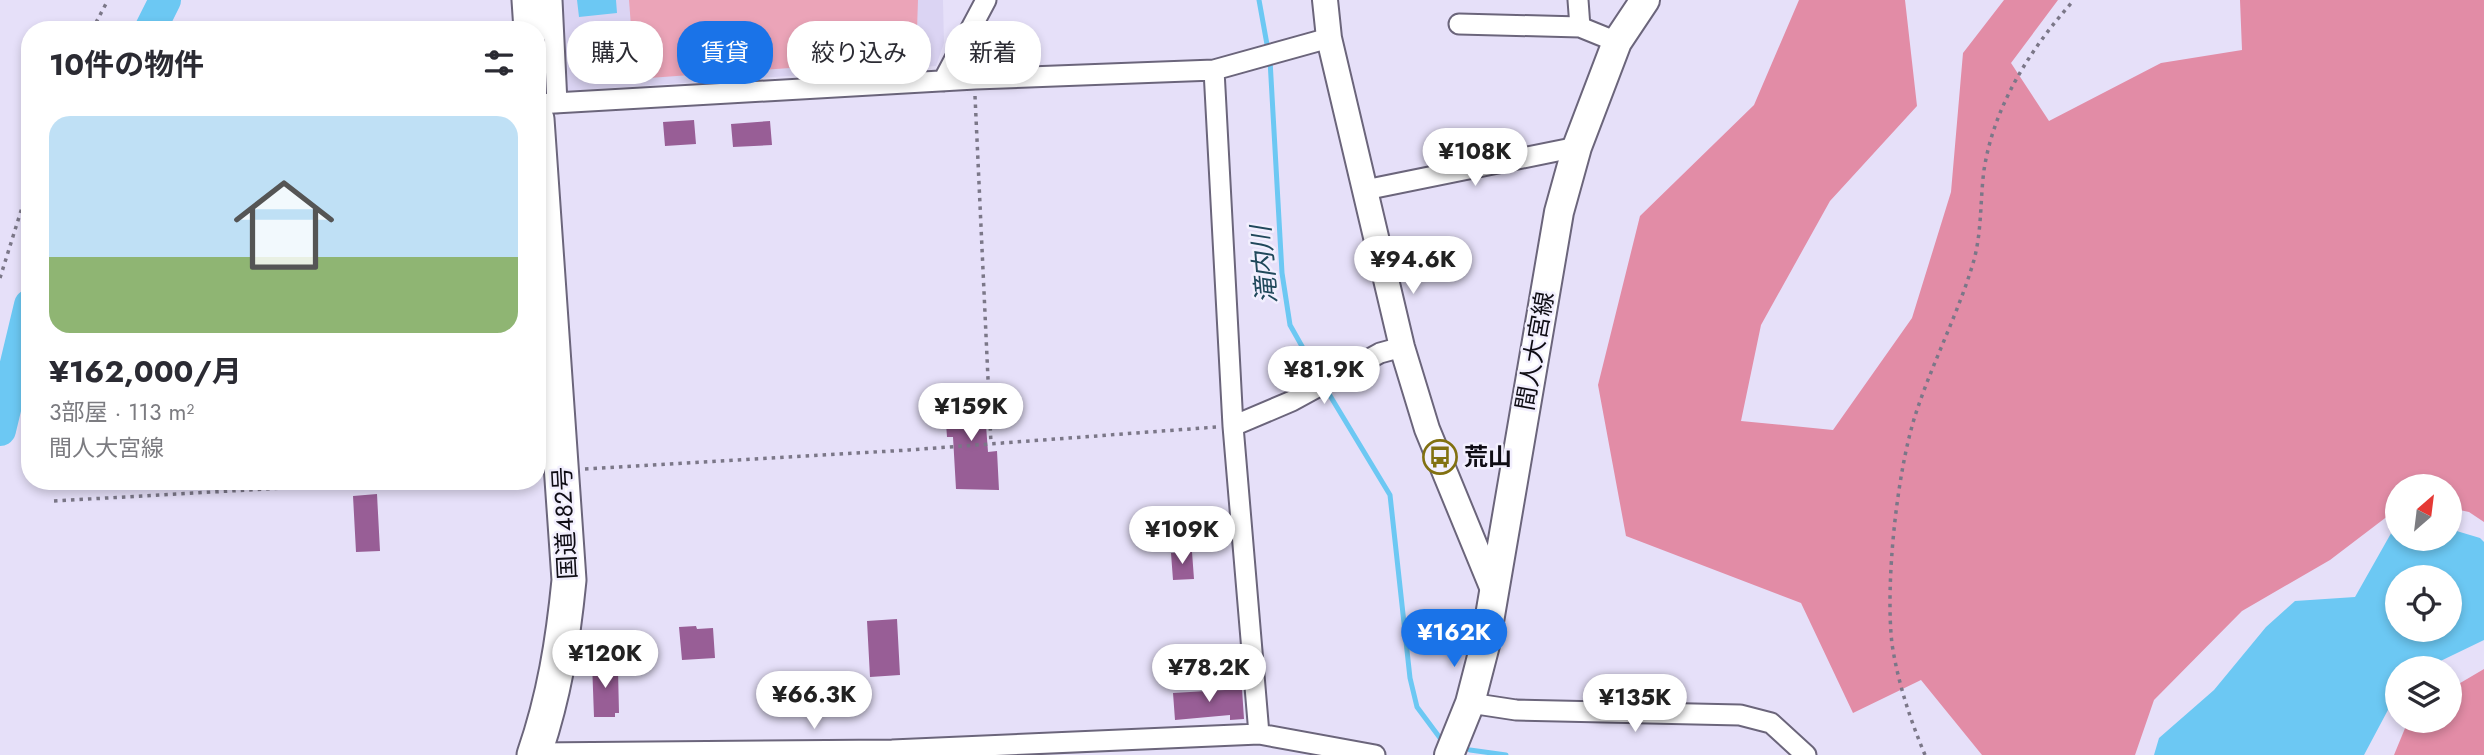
<!DOCTYPE html>
<html lang="ja">
<head>
<meta charset="utf-8">
<style>
	:root { --surface:#fff; --page:#f7f7f7; --text:#2b2b33; --muted:#7c7c81; --accent:#1a73e8 }
	body { margin:0; font-family:Jost,"Noto Sans JP",sans-serif; background:var(--page); color:var(--text); height:100vh; display:flex; flex-direction:column; font-size:26px; white-space:nowrap }
	* { box-sizing:border-box; margin:0 }
	p { font-size:23px; color:var(--muted) }
	.icon { flex:none; width:38px; height:38px; fill:none; stroke:currentColor; stroke-width:2; stroke-linecap:round; stroke-linejoin:round }
	.map { position:relative; flex:1; overflow:hidden }
	.sheet { position:absolute; left:21px; top:21px; width:525px; height:469px; display:flex; flex-direction:column; background:var(--surface); border-radius:28px; box-shadow:0 4px 10px #0003 }
	.sheet>* { flex:none }
	.banner { position:absolute; left:567px; top:21px; width:665px; height:63px; display:flex; gap:14px }
	.needle { width:46px; rotate:28deg }
	.controls { position:absolute; left:2385px; top:474px; display:grid; gap:14px }
	.controls a { display:grid; place-items:center; width:77px; height:77px; border-radius:50%; background:var(--surface); box-shadow:0 4px 10px #0003; font-size:35px }
	.price { position:absolute; translate:-50% -60px; padding:0 16px; border-radius:24px; background:#fff; color:#222; font-size:23px; line-height:46px; filter:drop-shadow(0 2px 4px #0008) }
	.price::after { content:''; position:absolute; left:50%; top:42px; width:21px; height:16px; margin-left:-10px; background:inherit; clip-path:polygon(0 0,100% 0,50% 100%) }
	.price.on { background:var(--accent); color:#fff }
	ul { padding:0; list-style:none }
	li { display:grid; align-content:center; gap:14px; height:371px; padding:0 28px }
	li span { display:grid; place-items:center; height:217px; border-radius:21px; color:#555 }
	li>.icon { margin-inline-start:auto }
	span .icon { width:126px; height:126px; fill:#fffc; stroke-width:1 }
	li b { font-size:30px }
	h2 { display:flex; justify-content:space-between; align-items:center; height:84px; padding:0 28px; font-size:30px }
	.chip { padding:0 24px; border-radius:28px; background:var(--surface); box-shadow:0 4px 10px #0003; font-size:24px; line-height:63px }
	.chip.on { background:var(--accent); color:#fff }
	.map>svg:first-child { display:block }
	.built { fill:#dbd4f3 }
	.green { fill:#eba4b8 }
	.forest { fill:#e28ca6 }
	.water { fill:#6cc8f3; fill-rule:evenodd }
	.lines { fill:none; stroke-linecap:round; stroke-linejoin:round }
	.stream { stroke:#6cc8f3; stroke-width:5 }
	.river { stroke:#6cc8f3; stroke-width:32 }
	.building { fill:#985e96 }
	.minor-casing { stroke:#6b657b; stroke-width:23 }
	.tertiary-casing { stroke:#6b657b; stroke-width:28 }
	.secondary-casing { stroke:#6b657b; stroke-width:32 }
	.trunk-casing { stroke:#6b657b; stroke-width:37 }
	.path { stroke:#7b7788; stroke-width:3.5; stroke-dasharray:3.5 5; stroke-linecap:butt }
	.minor { stroke:#fff; stroke-width:19 }
	.tertiary { stroke:#fff; stroke-width:24 }
	.secondary { stroke:#fff; stroke-width:28 }
	.trunk { stroke:#fff; stroke-width:33 }
	.labels { text-anchor:middle; stroke-width:5; stroke-linejoin:round; paint-order:stroke }
	.street-label { font-size:24px; fill:#0f0d15; stroke:#f2effe }
	.poi-label { font-size:24px; font-weight:bold; fill:#0f0d15; stroke:#f2effe; text-anchor:start }
	.water-label { font-size:26px; font-style:italic; fill:#20485b; stroke:#f2effe }
</style>
</head>
<body>
<div class="map">
<svg width="2484" height="755" viewBox="0 0 2484 755">
	<rect width="100%" height="100%" fill="#e6e0f9"/>
	<path class="built" d="M561 0H943L944 43 936 66 566 91Z"/>
	<path class="green" d="M629 0H918L916 59 635 79Z"/>
	<path class="forest" d="M1799 0H1905L1917 106 1830 201 1761 325 1741 421 1833 430 1912 318 1951 192 1963 53 2004 0H2058L2011 63 2049 121 2161 63 2242 50 2240 0H2484V522L2469 512 2450 508V486H2398L2397 509 2330 560 2242 611 2154 700 2135 755H1982L1921 680 1853 713 1801 603 1626 536 1598 385 1640 216 1754 105Z
		M2484 669V755H2394L2408 721H2450V689Z"/>
	<path class="water" d="M577 0H616L617 13 579 17Z
		M2394 528 2397 530 2398 539H2450V529L2480 538 2484 542V640L2426 668H2398L2397 693 2364 755H2154L2159 738 2214 690 2266 627 2295 601 2355 597ZM2398 578H2450V630H2398Z"/>
	<g class="lines">
		<path class="stream" d="M1259 0 1268 50
			M1270 60 1282 273 1290 325 1321 380
			M1326 389 1390 495 1410 678 1417 707 1443 742
			M1470 750 1506 755"/>
		<path class="river" d="M150 30 165 0
			M0 430 30 305"/>
	</g>
	<path class="building" d="M694 120 696 144 665 146 663 122Z
		M770 121 772 145 733 147 731 124Z
		M977 393 978 400 984 399 988 452 997 451 999 490 956 489 953 437H947L944 395Z
		M377 494 380 551 356 552 353 496Z
		M1192 552 1194 579 1173 580 1171 553Z
		M897 619 900 675 870 677 867 621Z
		M696 626 697 629 713 628 715 658 682 660 679 627Z
		M612 661V670H618L619 713H615V717H594L592 662Z
		M1242 689 1244 719 1230 720V715L1175 720 1173 693Z"/>
	<g class="lines">
		<g class="minor-casing">
			<path id="minor" d="M552 0 557 103
				M1578 0 1580 27
				M1459 24 1580 27 1617 42
				M1214 70 1329 38
				M943 81 986 0
				M537 104 975 79 1214 70 1233 426 1259 734 1375 755
				M1365 190 1577 147
				M1233 426 1292 401 1380 353 1402 347
				M1470 703 1516 710 1740 715 1771 723 1806 755
				M535 753 892 750 1259 734"/>
		</g>
		<g class="tertiary-casing">
			<path id="tertiary" d="M1325 0 1329 38 1402 347 1427 429 1494 592"/>
		</g>
		<g class="secondary-casing">
			<path id="secondary" d="M1449 755 1470 703 1485 645 1559 212 1577 147 1617 42 1645 0"/>
		</g>
		<g class="trunk-casing">
			<path id="trunk" d="M529 0 531 30
				M534 755C554 697 563 641 569 580L537 119"/>
		</g>
		<path class="path" d="M92 30 108 0
			M975 96 991 444
			M0 278 30 182
			M585 469 909 450 1216 427
			M54 501 406 481
			M1925 755C1910 719 1898 683 1892 644 1885 584 1897 470 1916 413 1933 361 1959 312 1974 260 1982 230 1980 200 1984 170 1994 105 2031 48 2074 0"/>
		<use href="#minor" class="minor"/>
		<use href="#tertiary" class="tertiary"/>
		<use href="#secondary" class="secondary"/>
		<use href="#trunk" class="trunk"/>
	</g>
	<defs>
		<g id="bus-ring" transform="scale(1.75)"><circle r="9.5" fill="#f2effe" stroke="#827111" stroke-width="1.5"/><path d="M-5-6H5V4H4V6H2V4H-2V6H-4V4H-5ZM-3.5-4V0h7V-4ZM-3.5 1.2v1.5H-2V1.2ZM2 1.2v1.5H3.5V1.2Z" fill="#827111"/></g>
	</defs>
	<g fill-rule="evenodd">
		<use href="#bus-ring" x="1440" y="457"/>
	</g>
	<g class="labels">
		<g class="street-label">
			<text transform="translate(1535 351) rotate(-80)" y="8">間人大宮線</text>
			<text transform="translate(565 523) rotate(-93)" y="8">国道482号</text>
		</g>
		<g class="poi-label">
			<text x="1464" y="465">荒山</text>
		</g>
		<g class="water-label">
			<text transform="translate(1264 265) rotate(-95)" y="9">滝内川</text>
		</g>
	</g>
</svg>
<div class="controls">
<a><svg class="needle" viewBox="-14 -14 28 28"><path d="M0-13l5 13h-10z" fill="#e53935"/><path d="M0 13l5-13h-10z" fill="#7c7c81"/></svg></a>
<a><svg class="icon" aria-label="locate" viewBox="0 0 24 24"><circle cx="12" cy="12" r="6"/><path d="M12 2v4M12 18v4M2 12h4M18 12h4"/></svg></a>
<a><svg class="icon" aria-label="layers" viewBox="0 0 24 24"><path d="M12 4l9 5-9 5-9-5zM3 14l9 5 9-5"/></svg></a>
</div>
<b class="price" style="left:1475px;top:188px">¥108K</b>
<b class="price" style="left:1413px;top:296px">¥94.6K</b>
<b class="price" style="left:1324px;top:406px">¥81.9K</b>
<b class="price" style="left:971px;top:443px">¥159K</b>
<b class="price" style="left:1182px;top:566px">¥109K</b>
<b class="price on" style="left:1454px;top:669px">¥162K</b>
<b class="price" style="left:605px;top:690px">¥120K</b>
<b class="price" style="left:1209px;top:704px">¥78.2K</b>
<b class="price" style="left:814px;top:731px">¥66.3K</b>
<b class="price" style="left:1635px;top:734px">¥135K</b>
<div class="banner">
<a class="chip">購入</a>
<a class="chip on">賃貸</a>
<a class="chip">絞り込み</a>
<a class="chip">新着</a>
</div>
<section class="sheet">
<h2>10件の物件<svg class="icon" aria-label="filters" viewBox="0 0 24 24"><path d="M4 7h16M4 17h16"/><circle cx="9" cy="7" r="2"/><circle cx="15" cy="17" r="2"/></svg></h2>
<ul>
<li><span style="background:linear-gradient(#bfe0f5 65%,#8fb573 0)"><svg class="icon" aria-label="home" viewBox="0 0 24 24"><path d="M3 11l9-7 9 7M6 9v11h12V9"/></svg></span><div><b>¥162,000/月</b><p>3部屋 · 113 m²</p><p>間人大宮線</p></div></li>
</ul>
</section>
</div>
</body>
</html>
